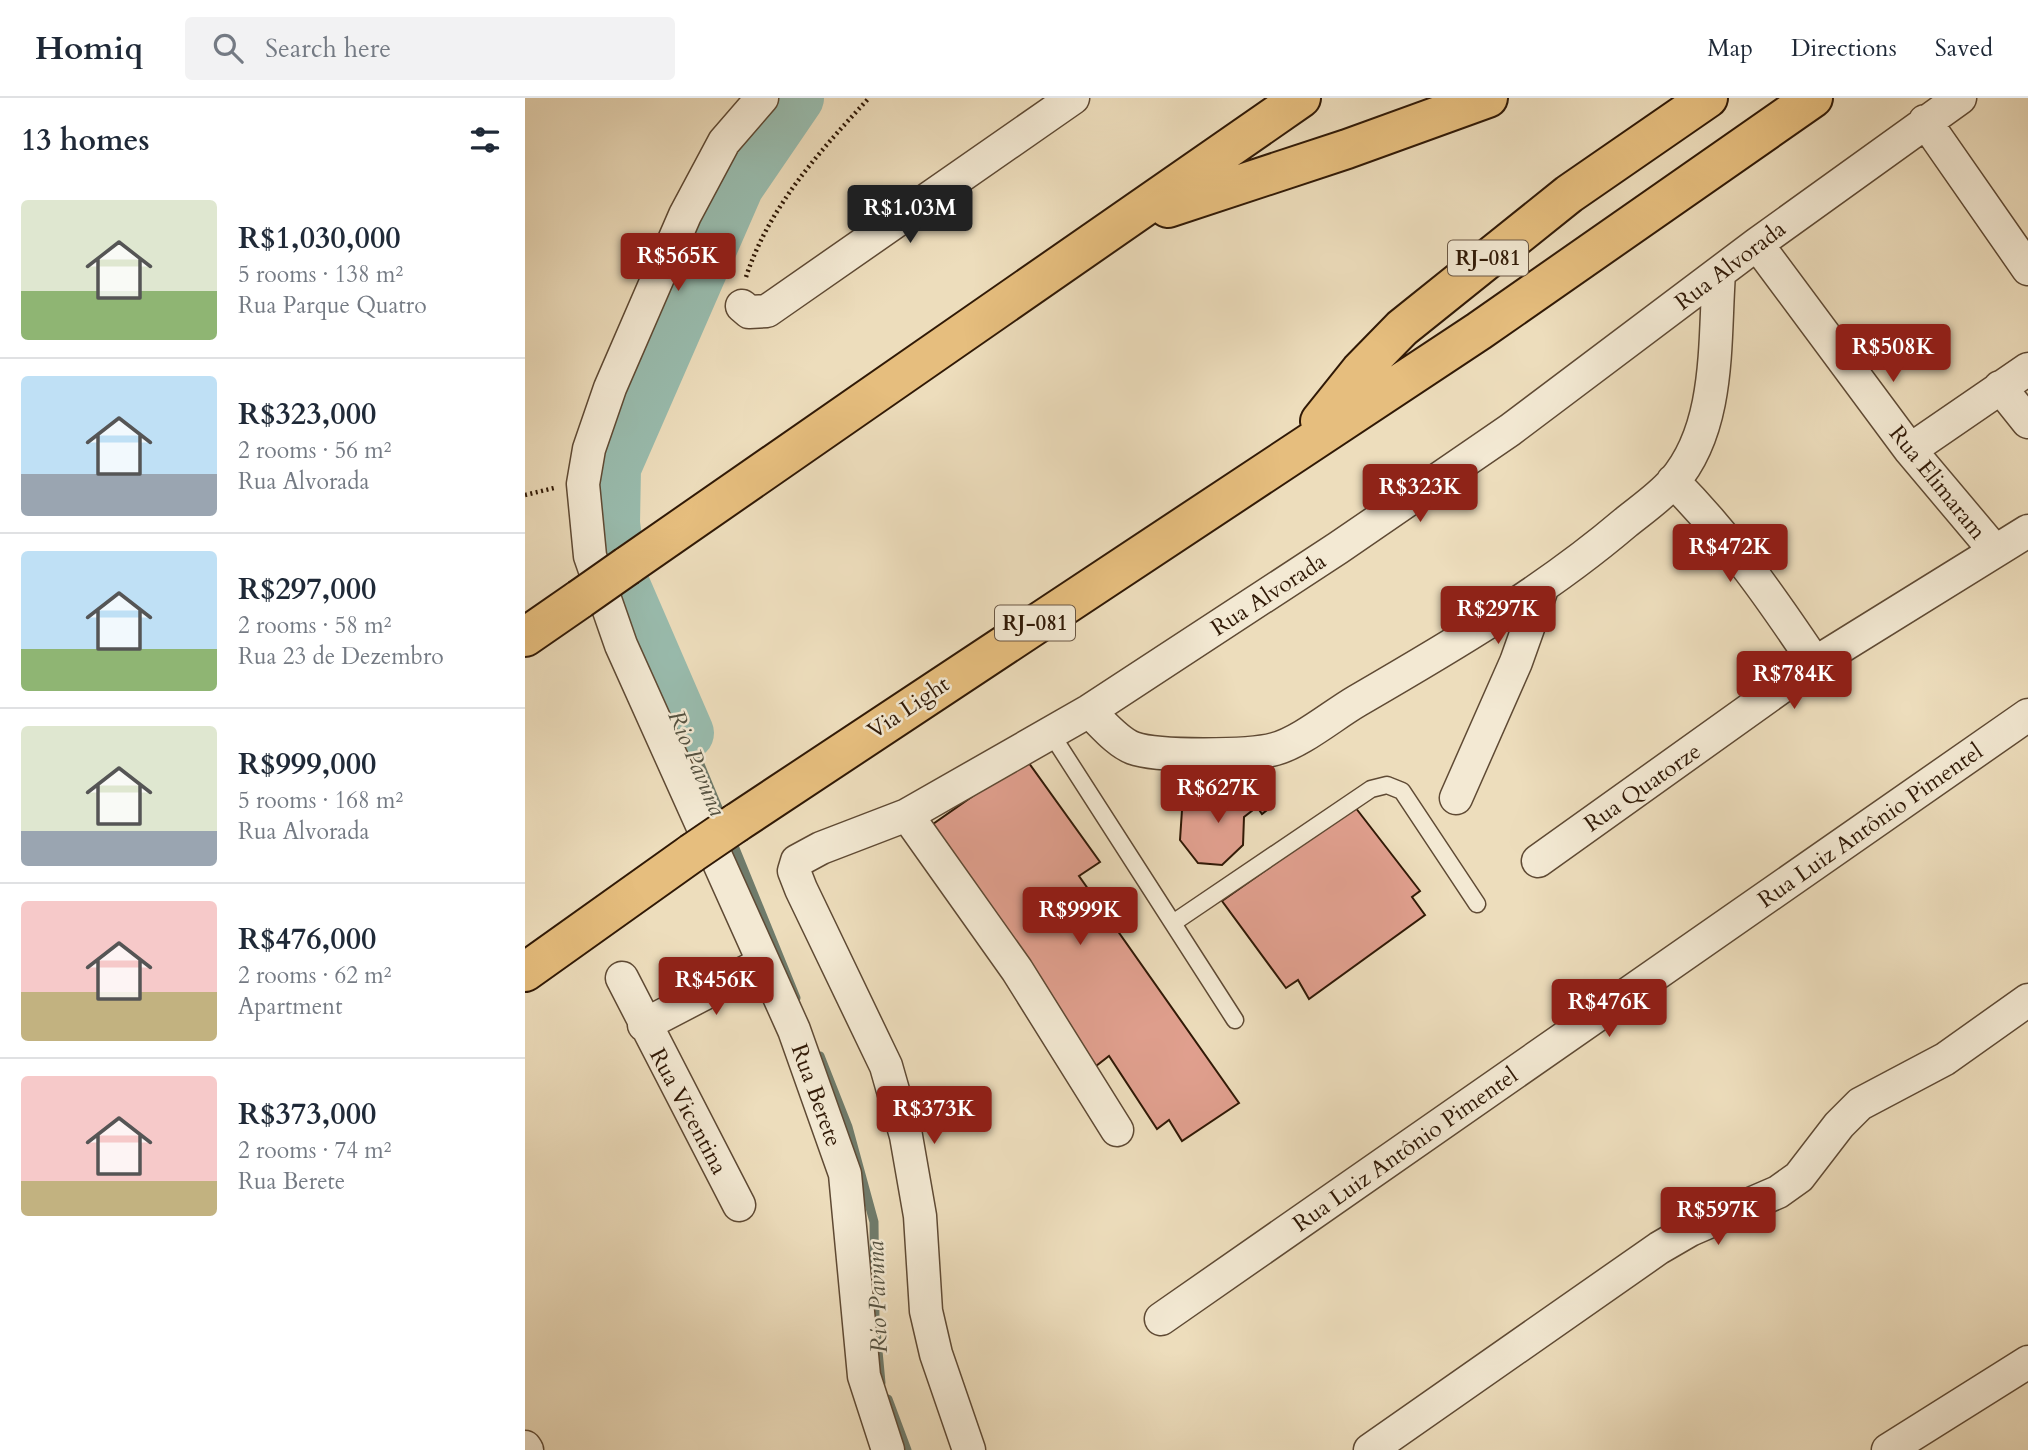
<!DOCTYPE html>
<html lang="en">
<head>
<meta charset="utf-8">
<style>
	:root { --surface:#fff; --page:#f2f2f3; --text:#1f2937; --muted:#747a83; --line:#e0e1e3; --accent:#8f2418 }
	body { margin:0; font-family:Cardo,serif; background:var(--page); color:var(--text); height:100vh; display:flex; flex-direction:column; font-size:26px; white-space:nowrap }
	* { box-sizing:border-box; margin:0 }
	p { font-size:23px; color:var(--muted) }
	.icon { flex:none; width:38px; height:38px; fill:none; stroke:currentColor; stroke-width:2; stroke-linecap:round; stroke-linejoin:round }
	.map { position:relative; flex:1; overflow:hidden }
	.side { display:flex; flex-direction:column; background:var(--surface); width:525px }
	.side>* { flex:none }
	.price { position:absolute; translate:-50% -60px; padding:0 16px; border-radius:7px; background:var(--accent); color:#fff; font-size:23px; line-height:46px; filter:drop-shadow(0 2px 4px #0008) }
	.price::after { content:''; position:absolute; left:50%; top:42px; width:21px; height:16px; margin-left:-10px; background:inherit; clip-path:polygon(0 0,100% 0,50% 100%) }
	.price.active { background:#222; color:#fff }
	ul { padding:0; list-style:none }
	li { display:flex; align-items:center; gap:21px; height:175px; padding:0 21px }
	li+li { border-top:2px solid var(--line) }
	li span { display:grid; place-items:center; flex:none; width:196px; height:140px; border-radius:7px; color:#555 }
	li>.icon { margin-inline-start:auto }
	span .icon { width:84px; height:84px; fill:#fffc; stroke-width:1 }
	li b { font-size:30px }
	h2 { display:flex; justify-content:space-between; align-items:center; height:84px; padding:0 21px; font-size:30px }
	header { display:flex; align-items:center; gap:42px; box-sizing:border-box; height:98px; padding:0 35px; background:var(--surface); border-bottom:2px solid var(--line) }
	header strong { font-size:33px }
	nav { display:flex; gap:38px; margin-inline-start:auto; font-size:24px }
	.search { width:490px; height:63px; background:var(--page); display:flex; align-items:center; gap:18px; box-sizing:border-box; padding:0 24px; border-radius:7px; color:var(--muted); font-size:26px }
	main { display:flex; flex:1; min-height:0 }
	.map>svg:first-child { display:block }
	.lines { fill:none; stroke-linecap:round; stroke-linejoin:round }
	.stream { stroke:#6f7b6b; stroke-width:9 }
	.river { stroke:#99bcae; stroke-width:54 }
	.building { fill:#e1a08f; stroke:#301906; stroke-width:2 }
	.lane-casing { stroke:#5f4a34; stroke-width:19 }
	.street-casing { stroke:#5f4a34; stroke-width:35 }
	.primary-casing { stroke:#301906; stroke-width:42 }
	.path { stroke:#301906; stroke-width:4.5; stroke-dasharray:2 3.5; stroke-linecap:butt }
	.lane { stroke:#f3e9d3; stroke-width:16 }
	.street { stroke:#f3e9d3; stroke-width:32 }
	.primary { stroke:#e6be7e; stroke-width:38 }
	.primary-bridge-casing { stroke:#301906; stroke-width:42; stroke-linecap:butt }
	.primary-bridge { stroke:#e6be7e; stroke-width:38 }
	.labels { text-anchor:middle; stroke-width:5; stroke-linejoin:round; paint-order:stroke }
	.shield { fill:#f3e9d3; stroke:#6a5744; stroke-width:2 }
	.shield-label { font-size:21px; font-weight:bold; fill:#301906 }
	.street-label { font-size:23px; fill:#301906; stroke:#f3e9d3 }
	.water-label { font-size:24px; font-style:italic; fill:#555241; stroke:#f3e9d3 }
</style>
</head>
<body>
<header>
<strong>Homiq</strong>
<div class="search"><svg class="icon" aria-label="search" viewBox="0 0 24 24"><circle cx="10" cy="10" r="6"/><path d="M15 15l6 6"/></svg>Search here</div>
<nav><a>Map</a><a>Directions</a><a>Saved</a></nav>
</header>
<main>
<section class="side">
<h2>13 homes<svg class="icon" aria-label="filters" viewBox="0 0 24 24"><path d="M4 7h16M4 17h16"/><circle cx="9" cy="7" r="2"/><circle cx="15" cy="17" r="2"/></svg></h2>
<ul>
<li><span style="background:linear-gradient(#dfe7d0 65%,#8fb573 0)"><svg class="icon" aria-label="home" viewBox="0 0 24 24"><path d="M3 11l9-7 9 7M6 9v11h12V9"/></svg></span><div><b>R$1,030,000</b><p>5 rooms · 138 m²</p><p>Rua Parque Quatro</p></div></li>
<li><span style="background:linear-gradient(#bfe0f5 70%,#9aa5b1 0)"><svg class="icon" aria-label="home" viewBox="0 0 24 24"><path d="M3 11l9-7 9 7M6 9v11h12V9"/></svg></span><div><b>R$323,000</b><p>2 rooms · 56 m²</p><p>Rua Alvorada</p></div></li>
<li><span style="background:linear-gradient(#bfe0f5 70%,#8fb573 0)"><svg class="icon" aria-label="home" viewBox="0 0 24 24"><path d="M3 11l9-7 9 7M6 9v11h12V9"/></svg></span><div><b>R$297,000</b><p>2 rooms · 58 m²</p><p>Rua 23 de Dezembro</p></div></li>
<li><span style="background:linear-gradient(#dfe7d0 75%,#9aa5b1 0)"><svg class="icon" aria-label="home" viewBox="0 0 24 24"><path d="M3 11l9-7 9 7M6 9v11h12V9"/></svg></span><div><b>R$999,000</b><p>5 rooms · 168 m²</p><p>Rua Alvorada</p></div></li>
<li><span style="background:linear-gradient(#f6c9c9 65%,#c2b280 0)"><svg class="icon" aria-label="home" viewBox="0 0 24 24"><path d="M3 11l9-7 9 7M6 9v11h12V9"/></svg></span><div><b>R$476,000</b><p>2 rooms · 62 m²</p><p>Apartment</p></div></li>
<li><span style="background:linear-gradient(#f6c9c9 75%,#c2b280 0)"><svg class="icon" aria-label="home" viewBox="0 0 24 24"><path d="M3 11l9-7 9 7M6 9v11h12V9"/></svg></span><div><b>R$373,000</b><p>2 rooms · 74 m²</p><p>Rua Berete</p></div></li>
</ul>
</section>
<div class="map">
<svg width="1503" height="1352" viewBox="0 0 1503 1352">
	<rect width="100%" height="100%" fill="#edddbc"/>
	<filter id="stains"><feTurbulence type="fractalNoise" baseFrequency=".00286" numOctaves="4"/><feColorMatrix values="0 0 0 0 .2 0 0 0 0 .09 0 0 0 0 .02 0 0 0 .5 -.17"/></filter>
	<radialGradient id="worn" r=".72"><stop offset=".6" stop-color="#630" stop-opacity="0"/><stop offset="1" stop-color="#630" stop-opacity=".3"/></radialGradient>
	<g class="lines">
		<path class="stream" d="M162 635 198 722
			M205 738 271 900
			M295 958 323 1029 349 1124 350 1221 356 1285
			M363 1301 382 1352"/>
		<path class="river" d="M162 635 95 480 88 425 89 370 212 88 272 0"/>
	</g>
	<path class="building" d="M501 661 575 764 554 778 714 1005 657 1043 644 1022 632 1031 584 958 571 968 408 726Z
		M727 685 746 709 737 716 732 709 719 719 718 747 697 767 673 765 655 742 657 712 676 696 708 700Z
		M830 709 895 793 887 799 900 817 784 901 773 882 761 890 697 803Z"/>
	<g class="lines">
		<g class="lane-casing">
			<path id="lane" d="M525 634 710 922
				M648 825 846 691 862 687 877 693 952 806"/>
		</g>
		<g class="street-casing">
			<path id="street" d="M237 0 199 44 160 117 85 290 64 351 58 386 65 458 96 547 269 932 320 1076 339 1278 363 1352
				M1400 23 1503 171
				M1232 146 1385 352 1470 453
				M217 208 224 214 242 213 548 0
				M1475 289 1503 324
				M1385 352 1503 271
				M1148 383C1206 442 1245 498 1290 565
				M564 613C577 625 592 644 608 650 632 659 725 658 750 651 776 644 808 617 832 603 925 549 1019 494 1100 425 1116 412 1135 399 1148 384 1196 329 1189 243 1194 175
				M931 700 991 564 1018 488
				M382 717 492 872 592 1032
				M1013 763 1290 565 1503 433
				M97 880 214 1107
				M119 927 238 865
				M636 1221 1503 617
				M0 1349 2 1352
				M444 1352 411 1256 401 1213 395 1118 381 1038 361 968 276 791 269 773 272 763 296 750 382 717 564 613 813 450 985 332 1232 146 1435 0
				M845 1352 1134 1150 1165 1132 1253 1094 1274 1079 1314 1027 1335 1006 1420 961 1503 902
				M1363 1352 1503 1264"/>
		</g>
		<g class="primary-casing">
			<path id="primary" d="M643 110 822 51 963 0
				M795 323 835 273 877 230 1044 96 1183 0
				M102 468 776 0
				M0 539 55 501
				M211 725 954 233 1288 0
				M0 874 167 755"/>
		</g>
		<path class="path" d="M221 179C244 109 294 54 344 0
			M0 397 29 390"/>
		<use href="#lane" class="lane"/>
		<use href="#street" class="street"/>
		<use href="#primary" class="primary"/>
		<g class="primary-bridge-casing">
			<path id="primary-bridge" d="M55 501 102 468
				M167 755 211 725"/>
		</g>
		<use href="#primary-bridge" class="primary-bridge"/>
	</g>
	<g class="labels">
		<g class="shield">
			<rect x="923" y="142.5" width="80" height="35" rx="5"/>
			<rect x="470" y="507.5" width="80" height="35" rx="5"/>
		</g>
		<g class="shield-label">
			<text x="963" y="167">RJ-081</text>
			<text x="510" y="532">RJ-081</text>
		</g>
		<g class="street-label">
			<text transform="translate(1205 167) rotate(-37)" y="8">Rua Alvorada</text>
			<text transform="translate(1413 384) rotate(51)" y="8">Rua Elimaram</text>
			<text transform="translate(743 496) rotate(-33)" y="8">Rua Alvorada</text>
			<text transform="translate(383 609) rotate(-34)" y="8">Via Light</text>
			<text transform="translate(1117 689) rotate(-35)" y="8">Rua Quatorze</text>
			<text transform="translate(1345 727) rotate(-35)" y="8">Rua Luiz Antônio Pimentel</text>
			<text transform="translate(292 997) rotate(70)" y="8">Rua Berete</text>
			<text transform="translate(164 1013) rotate(62)" y="8">Rua Vicentina</text>
			<text transform="translate(880 1051) rotate(-35)" y="8">Rua Luiz Antônio Pimentel</text>
		</g>
		<g class="water-label">
			<text transform="translate(172 665) rotate(67)" y="8">Rio Pavuna</text>
			<text transform="translate(352 1199) rotate(-92)" y="8">Rio Pavuna</text>
		</g>
	</g>
	<rect width="100%" height="100%" filter="url(#stains)"/>
	<rect width="100%" height="100%" fill="url(#worn)"/>
</svg>
<b class="price active" style="left:385px;top:147px">R$1.03M</b>
<b class="price" style="left:153px;top:195px">R$565K</b>
<b class="price" style="left:1368px;top:286px">R$508K</b>
<b class="price" style="left:895px;top:426px">R$323K</b>
<b class="price" style="left:1205px;top:486px">R$472K</b>
<b class="price" style="left:973px;top:548px">R$297K</b>
<b class="price" style="left:1269px;top:613px">R$784K</b>
<b class="price" style="left:693px;top:727px">R$627K</b>
<b class="price" style="left:555px;top:849px">R$999K</b>
<b class="price" style="left:191px;top:919px">R$456K</b>
<b class="price" style="left:1084px;top:941px">R$476K</b>
<b class="price" style="left:409px;top:1048px">R$373K</b>
<b class="price" style="left:1193px;top:1149px">R$597K</b>
</div>
</main>
</body>
</html>
